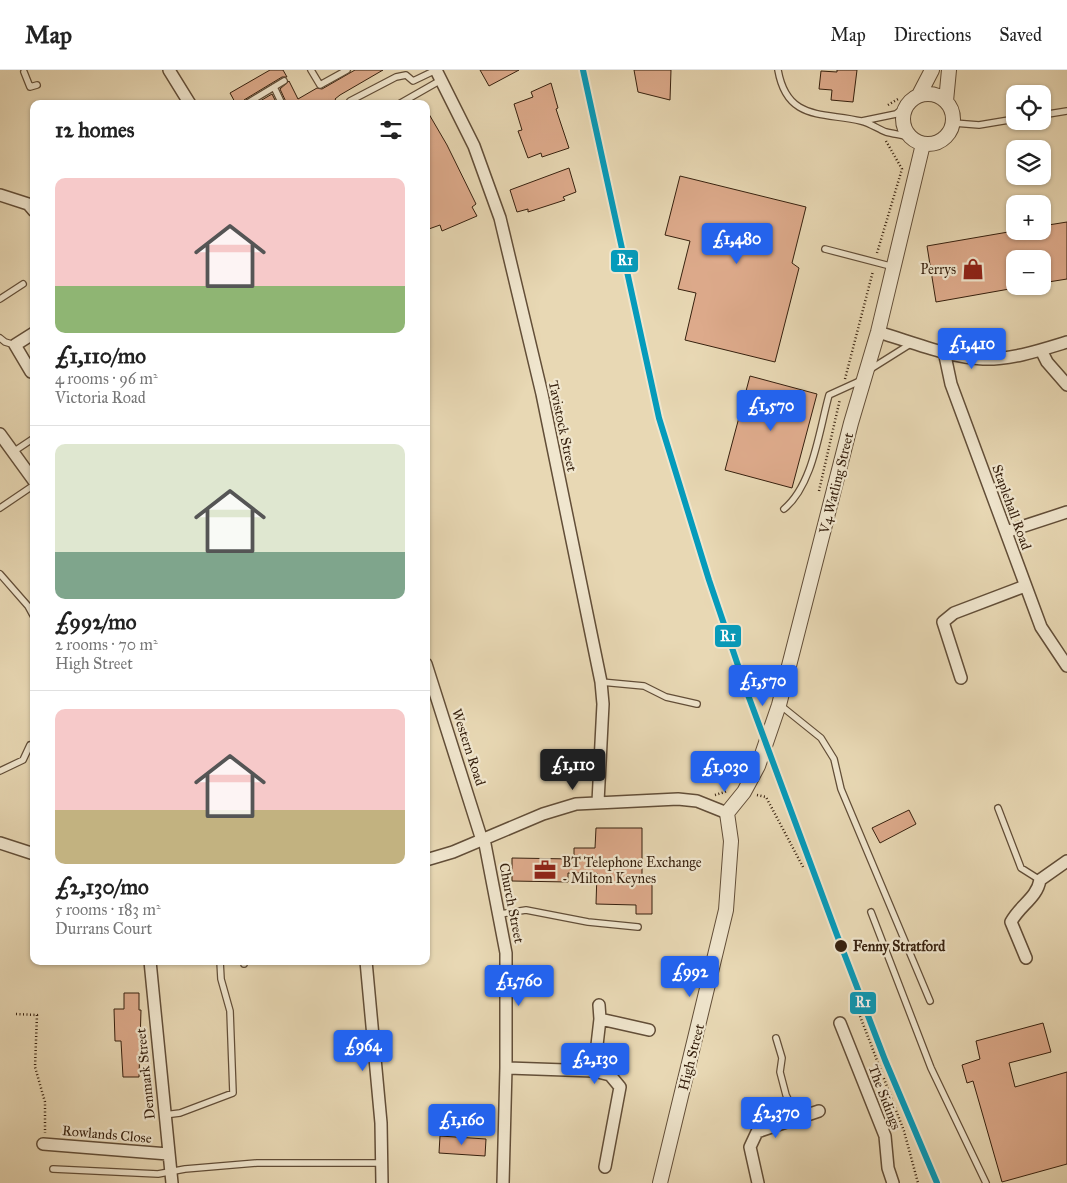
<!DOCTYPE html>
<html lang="en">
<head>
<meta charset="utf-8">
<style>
	:root { --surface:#fff; --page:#f2f2f2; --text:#222; --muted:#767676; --line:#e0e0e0; --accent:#2563eb }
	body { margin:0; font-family:"IM FELL Great Primer",serif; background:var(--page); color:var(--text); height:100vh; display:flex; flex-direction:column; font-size:19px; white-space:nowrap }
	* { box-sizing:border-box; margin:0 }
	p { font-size:16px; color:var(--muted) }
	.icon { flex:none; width:28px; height:28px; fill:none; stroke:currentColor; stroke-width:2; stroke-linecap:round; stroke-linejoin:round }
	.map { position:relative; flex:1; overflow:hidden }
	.sheet { position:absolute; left:30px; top:30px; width:400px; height:865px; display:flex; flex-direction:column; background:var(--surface); border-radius:10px; box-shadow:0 1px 4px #0004 }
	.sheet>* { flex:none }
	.fabs { position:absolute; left:1006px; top:15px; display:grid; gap:10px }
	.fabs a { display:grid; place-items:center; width:45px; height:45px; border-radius:10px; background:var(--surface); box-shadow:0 1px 4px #0004; font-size:25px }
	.price { position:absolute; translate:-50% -42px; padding:0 11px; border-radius:5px; background:var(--accent); color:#fff; font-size:16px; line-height:32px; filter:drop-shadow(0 1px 2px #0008) }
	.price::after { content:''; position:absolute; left:50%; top:30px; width:15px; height:11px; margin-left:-8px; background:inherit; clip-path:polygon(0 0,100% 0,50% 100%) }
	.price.selected { background:#222; color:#fff }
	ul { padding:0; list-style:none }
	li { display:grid; align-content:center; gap:10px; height:265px; padding:0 25px }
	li+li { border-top:1px solid var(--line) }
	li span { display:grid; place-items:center; height:155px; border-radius:10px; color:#555 }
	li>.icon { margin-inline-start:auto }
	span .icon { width:90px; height:90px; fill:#fffc; stroke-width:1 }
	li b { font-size:21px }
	h2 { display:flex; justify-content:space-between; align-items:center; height:60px; padding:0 25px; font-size:21px }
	header { display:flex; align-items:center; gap:30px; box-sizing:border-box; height:70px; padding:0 25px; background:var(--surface); border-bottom:1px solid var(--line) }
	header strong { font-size:24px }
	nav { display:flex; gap:28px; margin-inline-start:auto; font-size:18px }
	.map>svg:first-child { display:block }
	.building { fill:#ddaa8b; stroke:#36200e }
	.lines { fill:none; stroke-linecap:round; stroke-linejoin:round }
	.service-casing { stroke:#624e38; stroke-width:8 }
	.minor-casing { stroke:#624e38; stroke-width:14 }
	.tertiary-casing { stroke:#624e38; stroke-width:16 }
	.path { stroke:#36200e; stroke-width:2.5; stroke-dasharray:1 2.5; stroke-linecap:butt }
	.service { stroke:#f0e6ce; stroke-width:5.5 }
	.minor { stroke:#f0e6ce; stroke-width:11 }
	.tertiary { stroke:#f0e6ce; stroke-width:14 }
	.rail-casing { stroke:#36200e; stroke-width:5.5 }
	.rail { stroke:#f0e6ce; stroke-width:4; stroke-dasharray:11; stroke-linecap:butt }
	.rail-1-casing { stroke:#f0e6ce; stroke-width:10 }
	.rail-1 { stroke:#059bbb; stroke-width:6 }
	.stop-dot { fill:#36200e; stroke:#f0e6ce; stroke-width:2 }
	.labels { text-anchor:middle; stroke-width:4.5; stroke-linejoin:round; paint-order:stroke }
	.poi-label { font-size:14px; fill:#36200e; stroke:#f0e6ce; text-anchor:end }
	.street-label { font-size:14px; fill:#36200e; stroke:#f0e6ce }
	.stop-label { font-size:14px; font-weight:bold; fill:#36200e; stroke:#f0e6ce; text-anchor:start }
	.line-badge { stroke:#f0e6ce; stroke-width:2 }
	.badge-label { font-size:14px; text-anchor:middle; font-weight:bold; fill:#fff }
</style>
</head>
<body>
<header>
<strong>Map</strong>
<nav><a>Map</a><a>Directions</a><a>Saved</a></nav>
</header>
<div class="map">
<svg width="1067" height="1113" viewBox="0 0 1067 1113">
	<rect width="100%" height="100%" fill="#e8d8b4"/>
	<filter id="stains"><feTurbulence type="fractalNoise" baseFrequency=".004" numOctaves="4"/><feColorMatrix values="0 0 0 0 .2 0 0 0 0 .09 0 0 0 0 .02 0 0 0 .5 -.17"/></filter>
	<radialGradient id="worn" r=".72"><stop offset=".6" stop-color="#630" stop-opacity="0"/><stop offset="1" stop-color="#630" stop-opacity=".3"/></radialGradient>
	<path class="building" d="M270 0H283L287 7H282L244 30 241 34H236L230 23Z
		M355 0H383L340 25 335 29 338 34H287L280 19 289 11 298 29 317 18 322 19Z
		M480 0H519L489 16Z
		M634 0H671L670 30 638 22Z
		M837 0H857L853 32 831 30 832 20 819 19 821 1 837 2Z
		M551 13 558 38 556 39 569 78 542 87 541 83 528 88 518 61 522 60 514 34 533 27 531 22Z
		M272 24 277 34H255Z
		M426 39 447 75 476 134 472 137 477 146 442 161 440 155 426 160Z
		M569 98 576 122 563 127 565 130 528 142V139L517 142 510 120Z
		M680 106 806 137 792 193 799 198 775 292 685 270 696 223 678 219 690 171 665 165Z
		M1067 152V209L1042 213V189H1015V218L936 232 927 176 1014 161H1042V156Z
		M750 306 817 324 792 418 725 400Z
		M909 740 916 754 880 773 872 758Z
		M596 758H642V810H652V844H636V835L596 834 597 803H568V812L512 811V788L574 789V778H595Z
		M124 923H139V940H141L139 1007H123L121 971H115L114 939H124Z
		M1043 953 1051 982 1009 993 1015 1017 1067 1002V1094L1002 1112 973 1011 967 1013 962 995 980 989 976 971Z
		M440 1066 486 1069 485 1086 439 1083Z"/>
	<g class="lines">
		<g class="service-casing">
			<path id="service" d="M311 0 320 15 347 0
				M778 0C787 51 822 42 861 51 870 53 878 59 886 62 894 64 902 65 909 67
				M24 2 30 17 37 15
				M274 17 282 34
				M350 31 396 7 406 5 413 11 436 0
				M246 34 284 11
				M399 34 441 10
				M1042 45 1067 41
				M862 51 896 44 907 35
				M954 53 979 55 1015 49
				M825 179 894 197
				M0 229 23 214
				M0 268 5 272 15 275
				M869 300 912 273
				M13 382 34 368
				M0 438 34 415
				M784 439C813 415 819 361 829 325L862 310
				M0 504 28 536 34 547
				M601 612 644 616 666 627 697 634
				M780 635 821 668 834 689 841 719 930 931
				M0 701 23 690 30 675
				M998 738 1021 798 1040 810
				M871 842 931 998 986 1113
				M500 844 526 840 588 852 638 857
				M244 891V894
				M776 968 782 988 780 1002 786 1025 797 1048
				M164 1045 180 1043 233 1023 230 941 221 909 220 891
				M53 1099 158 1104 185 1099 257 1093H383"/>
		</g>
		<g class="minor-casing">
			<path id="minor" d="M169 0 190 34
				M436 0 474 76 500 148 542 324 601 612 603 634 598 732
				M0 125 28 134 34 141
				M878 262C909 271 951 288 983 289 1011 290 1041 280 1067 272
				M1041 280 1047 292 1067 315
				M944 281 951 314 1041 557 1067 596
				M31 302 15 275 34 263
				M0 364 34 411
				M1006 462 1067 442
				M426 594 480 764 485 774 506 883V998L503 1113
				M961 608 943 552 954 543 1025 516
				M0 773 34 784
				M426 790 453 782 543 744 576 734 678 729 697 731 727 743
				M1026 888 1011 852C1019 836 1037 828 1040 810L1067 791
				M150 891 172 1113
				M366 891 381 1053 382 1113
				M599 935 600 949 594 1001 610 1005 620 1017 605 1097
				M600 949 649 960
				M840 953 885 1066 888 1098 893 1113
				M506 998 594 1001
				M43 1074 168 1084
				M758 1113 750 1077 757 1062 819 1041"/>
		</g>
		<g class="tertiary-casing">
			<path id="tertiary" d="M903 49a25 25 0 1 1 50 0a25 25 0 1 1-50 0Z
				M919 25 932 0
				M946 31 949 0
				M660 1113 726 840 731 771 727 743 744 722 758 696 779 635 851 353 878 262 923 74"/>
		</g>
		<path class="path" d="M888 35 898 29
			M877 183 902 99 886 71
			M845 309 873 201
			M819 421 840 329
			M715 725 728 721
			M757 725 766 727 803 797
			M855 933 904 1061 918 1113
			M16 944 37 945 35 997 45 1032V1063"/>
		<use href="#service" class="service"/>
		<use href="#minor" class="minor"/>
		<use href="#tertiary" class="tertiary"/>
		<g class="rail-casing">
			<path id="rail" d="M583 0 659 348 709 510"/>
		</g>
		<use href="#rail" class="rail"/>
		<g class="rail-1-casing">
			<path id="rail-1" d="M583 0 659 348 709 510 748 625 837 865 885 990 937 1113"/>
		</g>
		<use href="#rail-1" class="rail-1"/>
	</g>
	<defs>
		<g id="shop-bare" transform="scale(1.725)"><path d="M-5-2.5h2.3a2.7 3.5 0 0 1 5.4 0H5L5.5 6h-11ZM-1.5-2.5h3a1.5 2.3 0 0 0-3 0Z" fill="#8f2418" stroke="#f0e6ce" stroke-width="2.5" paint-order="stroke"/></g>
		<g id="office-bare" transform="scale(1.725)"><path d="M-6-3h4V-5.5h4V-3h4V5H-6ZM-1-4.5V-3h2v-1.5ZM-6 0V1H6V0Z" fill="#8f2418" stroke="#f0e6ce" stroke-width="2.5" paint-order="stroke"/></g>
	</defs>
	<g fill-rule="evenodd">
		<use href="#shop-bare" x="973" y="199"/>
		<use href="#office-bare" x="545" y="800"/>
	</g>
	<circle class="stop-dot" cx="841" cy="876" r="7"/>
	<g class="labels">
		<g class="poi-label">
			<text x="956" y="204">Perrys</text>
			<text x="562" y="797" text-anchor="start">BT Telephone Exchange<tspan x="562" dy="16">- Milton Keynes</tspan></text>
		</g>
		<g class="street-label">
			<text transform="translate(563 356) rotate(78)" y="5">Tavistock Street</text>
			<text transform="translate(836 413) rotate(-76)" y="5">V4 Watling Street</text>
			<text transform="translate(1012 437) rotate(70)" y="5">Staplehall Road</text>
			<text transform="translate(469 677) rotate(72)" y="5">Western Road</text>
			<text transform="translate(512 833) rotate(79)" y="5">Church Street</text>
			<text transform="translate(691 987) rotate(-76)" y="5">High Street</text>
			<text transform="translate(145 1004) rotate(-96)" y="5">Denmark Street</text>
			<text transform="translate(885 1027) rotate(69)" y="5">The Sidings</text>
			<text transform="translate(107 1064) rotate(5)" y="5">Rowlands Close</text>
		</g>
		<g class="stop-label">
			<text x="853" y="881">Fenny Stratford</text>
		</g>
	</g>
	<g class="line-badge">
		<rect x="610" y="179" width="29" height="24" rx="5" fill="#059bbb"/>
		<rect x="714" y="554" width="28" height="24" rx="5" fill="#059bbb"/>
		<rect x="849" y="921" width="28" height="24" rx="5" fill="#059bbb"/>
	</g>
	<g class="badge-label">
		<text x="625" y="195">R1</text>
		<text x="728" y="571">R1</text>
		<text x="863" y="937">R1</text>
	</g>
	<rect width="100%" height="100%" filter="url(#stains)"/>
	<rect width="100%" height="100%" fill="url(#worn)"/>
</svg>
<div class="fabs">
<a><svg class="icon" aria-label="locate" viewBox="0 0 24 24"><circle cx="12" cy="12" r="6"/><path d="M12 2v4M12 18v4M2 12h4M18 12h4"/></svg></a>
<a><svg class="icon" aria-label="layers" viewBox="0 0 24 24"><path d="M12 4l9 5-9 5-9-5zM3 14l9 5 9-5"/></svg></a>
<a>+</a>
<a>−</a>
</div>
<b class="price" style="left:737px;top:195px">£1,480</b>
<b class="price" style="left:972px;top:300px">£1,410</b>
<b class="price" style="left:771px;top:362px">£1,570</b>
<b class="price" style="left:763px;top:637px">£1,570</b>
<b class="price selected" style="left:573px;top:721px">£1,110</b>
<b class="price" style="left:725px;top:723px">£1,030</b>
<b class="price" style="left:690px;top:928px">£992</b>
<b class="price" style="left:519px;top:937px">£1,760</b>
<b class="price" style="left:363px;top:1002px">£964</b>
<b class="price" style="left:595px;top:1015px">£2,130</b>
<b class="price" style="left:776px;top:1069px">£2,370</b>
<b class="price" style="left:462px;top:1076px">£1,160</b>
<section class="sheet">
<h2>12 homes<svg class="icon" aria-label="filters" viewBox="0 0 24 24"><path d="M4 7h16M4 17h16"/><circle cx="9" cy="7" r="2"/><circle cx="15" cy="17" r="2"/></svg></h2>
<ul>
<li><span style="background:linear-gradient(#f6c9c9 70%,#8fb573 0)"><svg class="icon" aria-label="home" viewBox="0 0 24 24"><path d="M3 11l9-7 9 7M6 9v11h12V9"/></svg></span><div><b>£1,110/mo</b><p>4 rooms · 96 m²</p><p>Victoria Road</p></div></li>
<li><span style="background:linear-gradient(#dfe7d0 70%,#7fa58c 0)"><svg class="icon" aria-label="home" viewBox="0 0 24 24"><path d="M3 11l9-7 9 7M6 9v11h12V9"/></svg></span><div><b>£992/mo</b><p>2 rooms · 70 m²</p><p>High Street</p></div></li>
<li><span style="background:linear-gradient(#f6c9c9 65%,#c2b280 0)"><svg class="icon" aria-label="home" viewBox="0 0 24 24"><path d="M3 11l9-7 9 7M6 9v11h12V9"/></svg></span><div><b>£2,130/mo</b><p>5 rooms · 183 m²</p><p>Durrans Court</p></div></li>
</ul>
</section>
</div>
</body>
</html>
